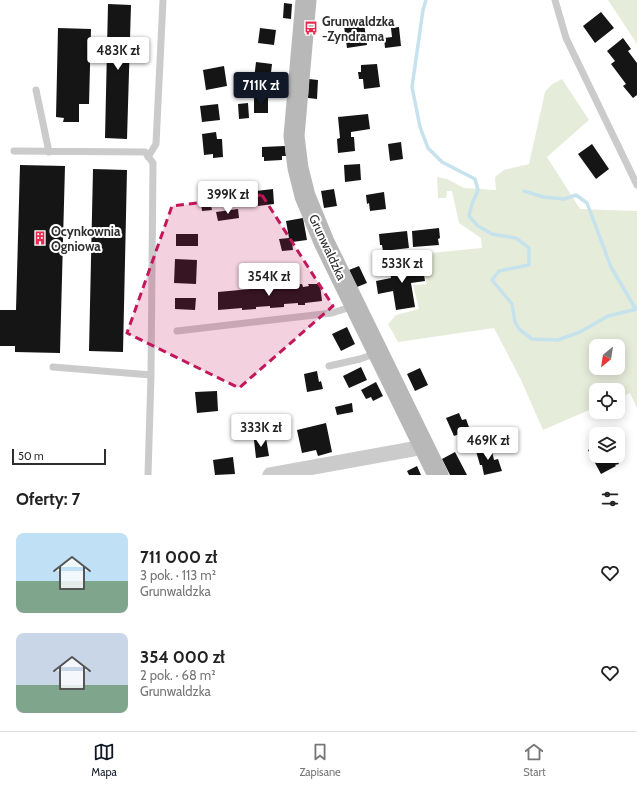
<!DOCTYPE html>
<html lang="pl">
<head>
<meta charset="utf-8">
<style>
	:root { --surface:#fff; --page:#f6f6f6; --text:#222; --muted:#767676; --line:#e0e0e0; --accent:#111827 }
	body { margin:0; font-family:Cabin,sans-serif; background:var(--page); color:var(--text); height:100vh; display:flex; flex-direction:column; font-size:15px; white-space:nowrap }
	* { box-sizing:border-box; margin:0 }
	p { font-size:13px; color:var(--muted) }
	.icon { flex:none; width:22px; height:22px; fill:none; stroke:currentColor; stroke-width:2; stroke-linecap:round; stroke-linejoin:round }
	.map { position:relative; height:475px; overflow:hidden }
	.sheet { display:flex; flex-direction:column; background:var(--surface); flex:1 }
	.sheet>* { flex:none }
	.needle { width:26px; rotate:210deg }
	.tools { position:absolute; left:589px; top:339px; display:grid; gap:8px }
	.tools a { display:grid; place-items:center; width:36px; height:36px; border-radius:8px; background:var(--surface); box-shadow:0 2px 10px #0003; font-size:20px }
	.scale { position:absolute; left:12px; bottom:10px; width:94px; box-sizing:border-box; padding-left:4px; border:2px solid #2e2e2e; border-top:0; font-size:11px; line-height:14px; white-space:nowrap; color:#2e2e2e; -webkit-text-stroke:3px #fff; paint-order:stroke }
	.price { position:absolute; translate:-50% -34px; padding:0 9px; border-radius:4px; background:#fff; color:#222; font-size:13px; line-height:26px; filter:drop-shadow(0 1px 2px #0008) }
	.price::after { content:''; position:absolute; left:50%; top:24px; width:12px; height:9px; margin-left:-6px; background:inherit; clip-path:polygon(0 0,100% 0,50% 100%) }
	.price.active { background:var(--accent); color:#fff }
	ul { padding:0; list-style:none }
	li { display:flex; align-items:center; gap:12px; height:100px; padding:0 16px }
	li span { display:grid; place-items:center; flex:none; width:112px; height:80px; border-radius:8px; color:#555 }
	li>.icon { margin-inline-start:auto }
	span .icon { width:48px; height:48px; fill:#fffc; stroke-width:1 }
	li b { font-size:17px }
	h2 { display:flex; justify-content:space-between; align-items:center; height:48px; padding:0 16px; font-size:17px }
	.tabs { display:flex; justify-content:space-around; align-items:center; height:56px; border-top:1px solid var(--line); background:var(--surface); font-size:11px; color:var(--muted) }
	.tabs a { display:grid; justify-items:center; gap:2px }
	.tabs .active { color:var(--accent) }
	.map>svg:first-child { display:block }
	.green { fill:#e6ecda; fill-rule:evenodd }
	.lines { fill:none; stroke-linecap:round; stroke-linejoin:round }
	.stream { stroke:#c6e2ec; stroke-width:3.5 }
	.building { fill:#151515 }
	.lane { stroke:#cbcbcb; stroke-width:7 }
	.street { stroke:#cbcbcb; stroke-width:15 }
	.secondary { stroke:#b8b8b8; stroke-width:21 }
	.marked { fill:#c2185b; fill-opacity:0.2; stroke:#c2185b; stroke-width:3; stroke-dasharray:8 5; stroke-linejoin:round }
	.labels { text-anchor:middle; stroke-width:4; stroke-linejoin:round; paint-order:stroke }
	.poi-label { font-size:13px; font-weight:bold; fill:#2e2e2e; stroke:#fff; text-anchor:start }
	.street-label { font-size:13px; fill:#2e2e2e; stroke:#fff }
</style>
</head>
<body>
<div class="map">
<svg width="637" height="475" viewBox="0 0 637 475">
	<rect width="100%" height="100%" fill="#fff"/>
	<path class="green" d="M608 0H637V44Z
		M562 79 589 120 547 157 580 209 637 211V408L630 393 618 398V390H596V407L543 430 521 380 494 328 398 342 388 324 396 315 419 309 413 285 427 284 420 254 482 248 481 238 459 223 452 191H447L446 198H438L437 177 447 179 464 188 496 190 495 177 504 170 529 164 545 92 551 85ZM596 346H618V368H596Z"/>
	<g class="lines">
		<path class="stream" d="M426 0 423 10 412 87 420 127 428 148 442 162 475 179 478 190 472 204 469 216 478 226 492 234 516 238 529 248V265L499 271 492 280 512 304 515 322 519 329 532 339 558 340 580 332 608 316 637 309
			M524 191 543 197 564 199 576 195 587 203 611 267 635 308"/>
	</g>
	<path class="building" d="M284 3 292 4 291 19 283 18Z
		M108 4 131 5 127 139 105 138Z
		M601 12 614 28 595 43 583 26Z
		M364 23 367 45 347 48 344 26Z
		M399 27 401 46 385 48 384 38 392 37 391 28Z
		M58 28 91 29 89 104H79V122H63L64 118 56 117Z
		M260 28 276 30 274 45 258 43Z
		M623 38 631 49 628 51 637 63V95L633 98 623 86 626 84 611 64 615 61 607 51Z
		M256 62 272 64 270 81 254 79Z
		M377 64 380 87 364 89 363 79H359L358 72H361V65Z
		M224 66 227 86 206 90 203 70Z
		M309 79 318 80 317 99 308 98Z
		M254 98H268V113H254Z
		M248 103 249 118 239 119 238 104Z
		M218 104 220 120 202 122 200 106Z
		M368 114 370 129 351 132V137H354L355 151 338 153 337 139 340 138 338 117Z
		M216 132 217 139H222L223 157 213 158V154L204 155 202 134Z
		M401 142 403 159 390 161 388 144Z
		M592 144 609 169 596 179 578 154Z
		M285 146 286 156H282V160L264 161V157H262V147Z
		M360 164 361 180 345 182 344 165Z
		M20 165 65 166 60 353 15 352V346H0V310H16Z
		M93 169 127 170 123 352 89 351Z
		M220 181 223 204 211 206 212 210 202 211 199 183Z
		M273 189 274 204 258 206 256 191Z
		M334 189 337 206 324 208 321 191Z
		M384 192 386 209 370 211 369 203 367 204 366 195Z
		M238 209 239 218 218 221 216 212Z
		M303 218 307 240 292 242 293 250 282 251 279 239 289 238 286 221Z
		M439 228 440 238 438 239 439 245 413 247 412 231Z
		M407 231 409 248 383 251 382 245H380L379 234Z
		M176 234H198V246H176Z
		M175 259 197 260 196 284 174 283Z
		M422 262 425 281 411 283 415 307 396 310 393 291 378 294 376 281 391 278 389 267Z
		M359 266 367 283 357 287 349 270Z
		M302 284 303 287 309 286 308 284H320L322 301 305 303V305H298V303L284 304V307L270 308V306L256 307V309L242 310V308L218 310V292Z
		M175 298H196L195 310 175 309Z
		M347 327 355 344 341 351 332 334Z
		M361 367 367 380 349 388 343 376Z
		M420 368 428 385 415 391 407 374Z
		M317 371 319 382 321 381 323 389 307 392 304 374Z
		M376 382 383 396 373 401 371 397 366 399 361 390Z
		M217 391 218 411 197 413 195 392Z
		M352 403 353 412 337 415 335 407Z
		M459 413 462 420 466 419 470 430 454 436 446 418Z
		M326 423 332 452 318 456 316 450 302 453 297 430Z
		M266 438 269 456 256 458 254 440Z
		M596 446V456H610L611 458 615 456 619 464 615 465 616 466 601 474 588 450Z
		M491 447 494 460 498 459 502 471 484 475 482 465H480L476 451Z
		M455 452 467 475H450L442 459Z
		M233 457 235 474 215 475 213 460Z
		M417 466 421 475H409L407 471Z"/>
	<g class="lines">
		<path class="lane" d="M555 0 566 38 637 185
			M36 90 49 152
			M14 151 145 152 153 163 151 375
			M148 157 156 144 163 0
			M177 331 332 313 354 306
			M329 366 360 359 377 353
			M53 367 151 375 148 475"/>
		<path class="street" d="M270 475 424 447"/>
		<path class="secondary" d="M306 0 294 136 298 168 305 196 324 242 438 475"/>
	</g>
	<path class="marked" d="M262 195 333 306 239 388 127 333 172 206Z"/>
	<defs>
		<g id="bus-bare" transform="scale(1.08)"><path d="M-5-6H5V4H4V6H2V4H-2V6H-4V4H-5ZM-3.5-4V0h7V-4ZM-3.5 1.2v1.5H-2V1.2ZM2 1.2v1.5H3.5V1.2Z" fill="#eb2950" stroke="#fff" stroke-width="2.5" paint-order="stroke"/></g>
		<g id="building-bare" transform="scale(1.08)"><path d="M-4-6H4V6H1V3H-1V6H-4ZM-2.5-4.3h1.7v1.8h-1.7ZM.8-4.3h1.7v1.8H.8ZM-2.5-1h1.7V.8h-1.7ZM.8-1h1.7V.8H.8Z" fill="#eb2950" stroke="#fff" stroke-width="2.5" paint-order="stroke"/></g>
	</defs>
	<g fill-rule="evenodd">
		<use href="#bus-bare" x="311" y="28"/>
		<use href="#building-bare" x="40" y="238"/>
	</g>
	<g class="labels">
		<g class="poi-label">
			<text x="322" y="26">Grunwaldzka<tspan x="322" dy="15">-Zyndrama</tspan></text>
			<text x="51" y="236">Ocynkownia<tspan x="51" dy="15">Ogniowa</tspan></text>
		</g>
		<g class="street-label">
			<text transform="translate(328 247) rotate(65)" y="5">Grunwaldzka</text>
		</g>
	</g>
</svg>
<div class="tools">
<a><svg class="needle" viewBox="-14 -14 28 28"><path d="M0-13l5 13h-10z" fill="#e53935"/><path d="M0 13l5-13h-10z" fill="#767676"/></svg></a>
<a><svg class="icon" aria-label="locate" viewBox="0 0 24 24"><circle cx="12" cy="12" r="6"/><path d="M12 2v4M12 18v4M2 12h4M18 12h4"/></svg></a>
<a><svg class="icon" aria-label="layers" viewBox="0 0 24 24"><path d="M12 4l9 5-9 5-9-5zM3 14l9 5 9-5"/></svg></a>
</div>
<div class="scale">50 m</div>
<b class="price" style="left:118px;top:71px">483K zł</b>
<b class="price active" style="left:261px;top:106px">711K zł</b>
<b class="price" style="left:228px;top:215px">399K zł</b>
<b class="price" style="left:402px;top:284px">533K zł</b>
<b class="price" style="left:269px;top:297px">354K zł</b>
<b class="price" style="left:261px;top:448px">333K zł</b>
<b class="price" style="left:488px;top:461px">469K zł</b>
</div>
<section class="sheet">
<h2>Oferty: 7<svg class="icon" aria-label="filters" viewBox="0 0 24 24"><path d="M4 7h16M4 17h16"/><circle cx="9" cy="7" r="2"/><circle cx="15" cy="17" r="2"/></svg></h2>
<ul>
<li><span style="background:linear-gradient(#bfe0f5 60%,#7fa58c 0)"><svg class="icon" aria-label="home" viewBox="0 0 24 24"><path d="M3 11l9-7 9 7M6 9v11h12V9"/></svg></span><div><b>711 000 zł</b><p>3 pok. · 113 m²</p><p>Grunwaldzka</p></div><svg class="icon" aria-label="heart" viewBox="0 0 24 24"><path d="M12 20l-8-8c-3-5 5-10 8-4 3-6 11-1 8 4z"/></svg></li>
<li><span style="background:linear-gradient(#c9d6e8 65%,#7fa58c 0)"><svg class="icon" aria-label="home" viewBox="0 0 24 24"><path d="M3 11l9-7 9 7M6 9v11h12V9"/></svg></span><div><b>354 000 zł</b><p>2 pok. · 68 m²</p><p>Grunwaldzka</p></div><svg class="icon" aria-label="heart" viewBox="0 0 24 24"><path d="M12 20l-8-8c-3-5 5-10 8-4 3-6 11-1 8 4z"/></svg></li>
</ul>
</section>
<nav class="tabs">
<a class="active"><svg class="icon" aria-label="map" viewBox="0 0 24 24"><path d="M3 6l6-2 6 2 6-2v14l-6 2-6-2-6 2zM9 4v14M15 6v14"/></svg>Mapa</a>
<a><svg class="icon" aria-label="saved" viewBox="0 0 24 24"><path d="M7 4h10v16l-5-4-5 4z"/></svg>Zapisane</a>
<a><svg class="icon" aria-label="home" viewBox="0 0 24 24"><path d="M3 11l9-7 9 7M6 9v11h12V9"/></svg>Start</a>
</nav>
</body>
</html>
